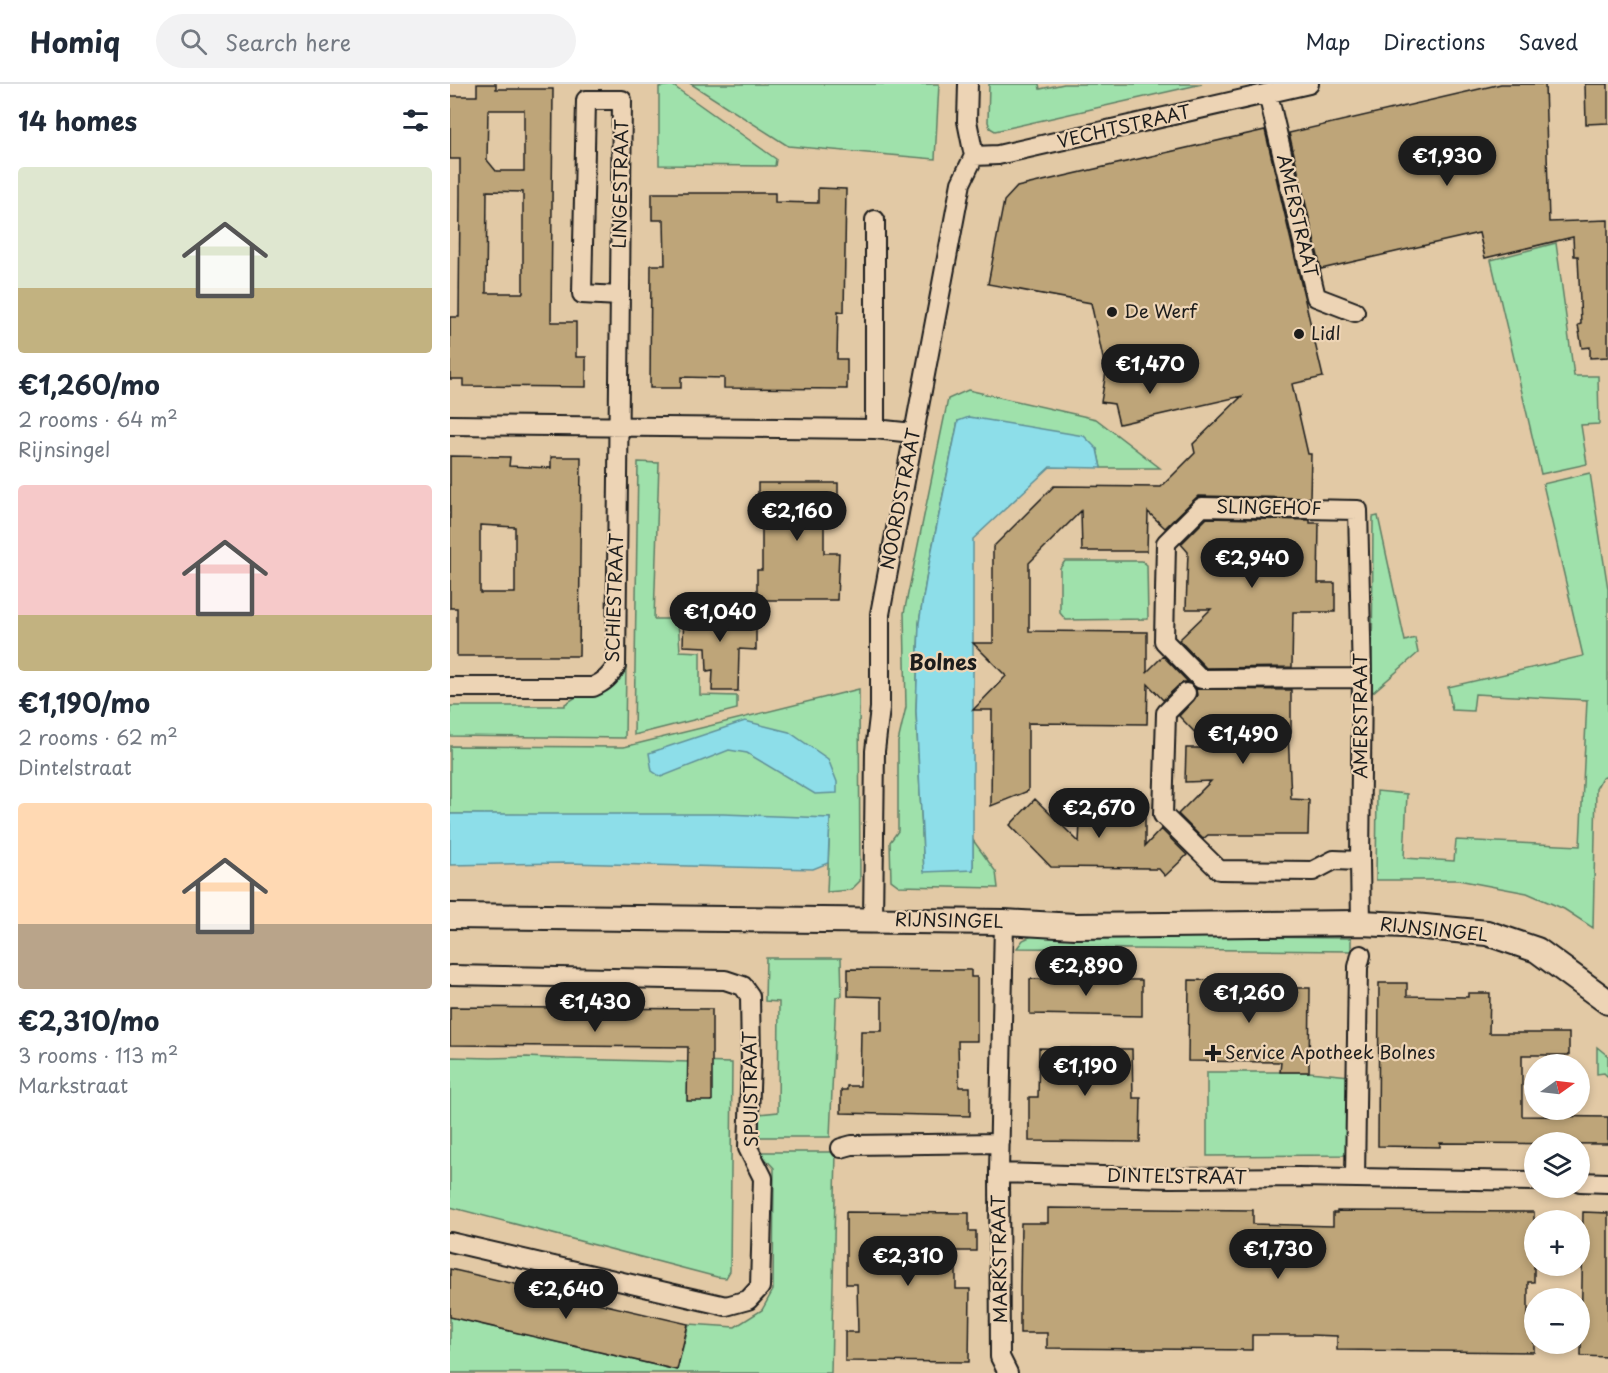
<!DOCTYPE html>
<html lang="en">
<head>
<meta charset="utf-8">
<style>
	:root { --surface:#fff; --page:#f2f2f3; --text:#1f2937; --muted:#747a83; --line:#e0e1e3; --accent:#1c1c1c }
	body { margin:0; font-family:"Playpen Sans",sans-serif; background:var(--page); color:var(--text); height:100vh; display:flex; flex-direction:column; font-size:22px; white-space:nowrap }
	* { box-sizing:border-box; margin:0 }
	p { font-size:20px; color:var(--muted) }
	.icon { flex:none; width:33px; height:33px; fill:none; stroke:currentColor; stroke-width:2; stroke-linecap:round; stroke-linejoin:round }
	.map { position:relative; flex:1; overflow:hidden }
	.side { display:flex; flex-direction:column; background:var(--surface); width:450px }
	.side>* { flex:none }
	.needle { width:39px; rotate:76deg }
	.controls { position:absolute; left:1074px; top:970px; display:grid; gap:12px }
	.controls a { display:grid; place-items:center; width:66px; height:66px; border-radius:50%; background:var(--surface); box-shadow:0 3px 9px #0003; font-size:30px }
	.price { position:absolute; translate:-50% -51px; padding:0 14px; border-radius:21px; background:var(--accent); color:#fff; font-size:20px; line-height:39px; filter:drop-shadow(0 2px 3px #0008) }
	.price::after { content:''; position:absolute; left:50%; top:36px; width:18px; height:14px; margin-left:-9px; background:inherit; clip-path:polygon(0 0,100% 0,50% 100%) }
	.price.active { background:#222; color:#fff }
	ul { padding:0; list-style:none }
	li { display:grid; align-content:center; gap:12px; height:318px; padding:0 18px }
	li span { display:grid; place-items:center; height:186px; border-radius:6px; color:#555 }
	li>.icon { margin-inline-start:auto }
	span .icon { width:108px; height:108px; fill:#fffc; stroke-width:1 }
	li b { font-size:26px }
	h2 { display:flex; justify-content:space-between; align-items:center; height:72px; padding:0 18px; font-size:26px }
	header { display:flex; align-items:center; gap:36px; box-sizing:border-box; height:84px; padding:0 30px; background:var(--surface); border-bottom:2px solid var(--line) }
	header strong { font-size:28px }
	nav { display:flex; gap:33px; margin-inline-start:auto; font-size:21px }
	.search { width:420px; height:54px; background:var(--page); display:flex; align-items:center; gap:15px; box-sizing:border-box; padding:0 21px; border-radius:33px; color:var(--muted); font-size:22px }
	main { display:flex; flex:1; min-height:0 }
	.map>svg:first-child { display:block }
	.green { fill:#9fe1ab; stroke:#5e7e64; stroke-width:1.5 }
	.water { fill:#8ddee9; stroke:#609097; stroke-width:1.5 }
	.building { fill:#bea579; stroke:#1c1c1c; stroke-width:1.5; fill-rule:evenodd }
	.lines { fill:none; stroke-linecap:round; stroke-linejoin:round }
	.street-casing { stroke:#1c1c1c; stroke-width:22 }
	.secondary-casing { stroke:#1c1c1c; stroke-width:28 }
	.street { stroke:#edd4b5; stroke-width:18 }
	.secondary { stroke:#edd4b5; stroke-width:24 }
	.poi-dot { fill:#1c1c1c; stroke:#edd4b5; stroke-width:2 }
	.labels { text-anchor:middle; stroke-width:4.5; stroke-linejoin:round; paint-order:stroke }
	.street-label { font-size:18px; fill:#1c1c1c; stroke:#edd4b5 }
	.poi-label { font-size:18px; fill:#1c1c1c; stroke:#edd4b5; text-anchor:start }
	.quarter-label { font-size:21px; font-weight:bold; fill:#1c1c1c; stroke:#edd4b5 }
</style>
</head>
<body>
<header>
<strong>Homiq</strong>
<div class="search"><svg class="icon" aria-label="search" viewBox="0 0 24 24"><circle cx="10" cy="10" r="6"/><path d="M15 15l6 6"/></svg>Search here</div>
<nav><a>Map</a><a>Directions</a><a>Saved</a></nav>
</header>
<main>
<section class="side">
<h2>14 homes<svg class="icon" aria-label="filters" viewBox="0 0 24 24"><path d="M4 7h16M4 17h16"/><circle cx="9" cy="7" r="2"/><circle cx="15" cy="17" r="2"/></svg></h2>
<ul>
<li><span style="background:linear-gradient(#dfe7d0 65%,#c2b280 0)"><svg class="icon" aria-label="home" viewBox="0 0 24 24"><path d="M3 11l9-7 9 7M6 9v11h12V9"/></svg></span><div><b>€1,260/mo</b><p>2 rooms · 64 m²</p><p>Rijnsingel</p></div></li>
<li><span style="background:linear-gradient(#f6c9c9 70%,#c2b280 0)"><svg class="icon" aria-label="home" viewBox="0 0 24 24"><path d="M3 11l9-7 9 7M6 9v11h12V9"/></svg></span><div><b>€1,190/mo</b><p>2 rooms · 62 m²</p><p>Dintelstraat</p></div></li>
<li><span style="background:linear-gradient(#ffd9b3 65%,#b9a48a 0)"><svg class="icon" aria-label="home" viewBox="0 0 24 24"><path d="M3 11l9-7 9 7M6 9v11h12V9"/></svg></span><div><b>€2,310/mo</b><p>3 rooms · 113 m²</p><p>Markstraat</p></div></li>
</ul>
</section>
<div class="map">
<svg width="1158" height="1289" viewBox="0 0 1158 1289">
	<rect width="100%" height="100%" fill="#e2c9a5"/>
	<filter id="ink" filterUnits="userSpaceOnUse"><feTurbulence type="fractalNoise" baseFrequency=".0167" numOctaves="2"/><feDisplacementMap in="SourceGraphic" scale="12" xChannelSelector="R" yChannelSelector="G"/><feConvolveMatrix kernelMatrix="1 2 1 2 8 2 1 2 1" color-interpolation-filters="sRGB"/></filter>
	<g filter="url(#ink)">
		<path class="green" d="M241 0H489L485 75 338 62Z
			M539 0H589L590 5 614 0H752L545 47 540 44 538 38Z
			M222 1 326 75 325 82 209 81V3Z
			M1106 159 1124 292H1148L1149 340 1131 341 1137 380 1091 390 1041 176Z
			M518 306 646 335 710 384H651L647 365 508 337 477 490 469 539 466 627 474 787 523 786V756L546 788 548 804 449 802 441 796 440 758 448 747V658L456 623 454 529 498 315Z
			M188 378 209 379 204 535H228L230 567 250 568V611L287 612V625L184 651Z
			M1140 389 1158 505V692L1152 694 1146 705 1143 844 1114 825 1077 809 1008 796H926L927 707 957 710 954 774 1004 777 1006 756 1130 762 1137 616 1025 610 1023 627 1002 626 998 603 1133 572 1093 400Z
			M928 432 955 557 965 554 968 569 922 609 923 433Z
			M615 477H692L697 481 698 535 616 536 610 529V484Z
			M176 580 175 654 0 652V622H115V620L126 613H141L158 606 172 592Z
			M409 605 410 797 401 806 377 808 380 734 0 730V662L174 663Z
			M584 851 901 854V867L567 864 573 856Z
			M316 874H391L392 912 386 913 380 1053H309V1030L328 1028 329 918 315 917Z
			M1147 963 1158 972V993L1154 989 1147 990Z
			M0 973 41 974 77 973 116 975 282 979 280 1187 276 1194 267 1193 0 1123Z
			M757 988H859L900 992V1071L757 1072Z
			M309 1068H386L381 1289H0V1233L227 1286 239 1240 285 1243 312 1226 323 1206 324 1084Z"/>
		<path class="water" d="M519 333 634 352 647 365 651 384 600 383 523 455V786L474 788 466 627 469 539 477 490 508 337Z
			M295 637 339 648 378 675 387 698V709L365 710 297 669 279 666 211 693 202 687 199 669Z
			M0 730H273L380 734 378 779 363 785 116 779 0 781Z"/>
		<path class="building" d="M27 0H46V5H103L101 238H126V273H136V303L13 302V295H0V233H9L10 111V75H0V12H27ZM38 26H74V87H46L37 76ZM37 107 73 108V209H36Z
			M1051 0H1095L1099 138 1158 136V273L1140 274V263L1132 264 1128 241 1131 240 1128 172H1124L1123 153 1035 174 1029 149 871 185 839 49Z
			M1135 0H1158V39L1136 40Z
			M815 46 873 293 842 300 858 370H861L860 414 748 412 715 444 698 428 697 467H632L631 427 579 479V547L697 548V588L713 572 738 598H734L729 601 713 616 698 600 697 640 578 639V707L541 722 542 626H523L556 592 523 559H543V463L604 402 711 403 745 369 743 360 792 312 669 340 664 320 651 318 656 288 641 219 538 200 554 117 567 103Z
			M368 104 396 105 394 228 388 227 387 275H397V305L274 304V294L231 293V304H200L201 181H215L214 136H202V109H325V118L368 119Z
			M0 372 60 373 59 382 101 384V373H131L129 572H7V524H0ZM30 441 65 443V509H30Z
			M308 399H388V429L374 431V469H389L387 516H307V486H312V428H308Z
			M757 434 860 436V439H869L868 499H885V528H843L842 583 756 584 729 556 761 525H736L738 468 731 460Z
			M265 525V532H306V566L289 565 288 607H262L263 586 257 587 256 563 233 562 234 526Z
			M746 605 841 606V648H838L841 715 859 716 858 751H758L753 755 728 730 761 697 735 698 736 664H760L729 632 744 616 747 611Z
			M585 715 629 758 631 720H695V762L711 745 737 771 715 792 709 785H698V784L601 783 560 741Z
			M398 885 521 886V893H527V957H508L509 1003H520V1032L391 1029V1006H397V1002H410L411 947H432V913L398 912Z
			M580 895 692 896V932L580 930Z
			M739 896 819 897V904H860L859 988H830L831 978 738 977Z
			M929 899H957V912L1018 913V909H1040L1039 949H1119V971H1072V1032L1158 1033V1060L990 1059V1063L928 1062Z
			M0 923 262 925V1017H237L238 963 0 961Z
			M589 964 682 965 683 1014H691L690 1058 579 1057V1013H588Z
			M598 1124 803 1126V1140L883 1142V1129H887V1127L1084 1128V1198H1078V1239H1084V1268L887 1266V1252L860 1251H802V1266L597 1264V1249H570V1203L571 1139H598Z
			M396 1128 519 1129V1147H526V1167H506V1205H520L519 1278 395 1277V1248H408L407 1200H396Z
			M1133 1128 1158 1129V1273L1131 1272Z
			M0 1185 238 1240 227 1286 0 1233Z"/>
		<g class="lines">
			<g class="street-casing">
				<path id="street" d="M818 10 866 213 905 228
					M524 72 548 71 859 0
					M425 136V345
					M0 341 425 345 463 349
					M0 603H143C154 598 160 593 166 582L172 16H136L132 210 169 212
					M736 609 716 629 713 731 769 786 863 787 884 776 910 777
					M423 837 425 667 430 624V530L511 99 524 72 517 37 518 0
					M554 838 549 1089 550 1273 558 1289
					M911 839 910 777 912 594 908 426 752 423 716 459 714 557 751 595 912 594
					M0 891 275 896 293 902 300 912 301 975 298 1064 313 1094 310 1203 298 1216 276 1222 0 1158
					M391 1064 402 1061 550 1059
					M549 1089 720 1094 848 1093 1084 1097
					M905 1094 908 883 911 871
					M1130 1098 1158 1099"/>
			</g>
			<g class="secondary-casing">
				<path id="secondary" d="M0 832 554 838 625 842 911 839 954 841 1037 849 1087 866 1158 918"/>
			</g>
			<use href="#street" class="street"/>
			<use href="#secondary" class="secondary"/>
		</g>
	</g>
	<g class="poi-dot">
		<circle cx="662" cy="228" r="6"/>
		<circle cx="849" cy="250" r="6"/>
		<path d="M760 960h6v6h6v6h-6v6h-6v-6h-6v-6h6z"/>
	</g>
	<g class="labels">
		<g class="street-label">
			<text transform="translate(674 43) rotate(-13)" y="6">VECHTSTRAAT</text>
			<text transform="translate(171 100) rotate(-89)" y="6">LINGESTRAAT</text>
			<text transform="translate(847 132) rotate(77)" y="6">AMERSTRAAT</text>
			<text transform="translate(451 415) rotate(-79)" y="6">NOORDSTRAAT</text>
			<text transform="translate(819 424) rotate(1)" y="6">SLINGEHOF</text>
			<text transform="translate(165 514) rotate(-88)" y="6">SCHIESTRAAT</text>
			<text transform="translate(911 632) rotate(-90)" y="6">AMERSTRAAT</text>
			<text transform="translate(499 837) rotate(1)" y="6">RIJNSINGEL</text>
			<text transform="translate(984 846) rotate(6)" y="6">RIJNSINGEL</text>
			<text transform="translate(301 1005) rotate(-91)" y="6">SPUISTRAAT</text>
			<text transform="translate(727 1093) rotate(1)" y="6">DINTELSTRAAT</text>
			<text transform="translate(550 1175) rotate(-91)" y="6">MARKSTRAAT</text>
		</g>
		<g class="poi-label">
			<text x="674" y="234">De Werf</text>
			<text x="861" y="256">Lidl</text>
			<text x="775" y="975">Service Apotheek Bolnes</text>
		</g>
		<g class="quarter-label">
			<text x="493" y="586">Bolnes</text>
		</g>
	</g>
</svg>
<div class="controls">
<a><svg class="needle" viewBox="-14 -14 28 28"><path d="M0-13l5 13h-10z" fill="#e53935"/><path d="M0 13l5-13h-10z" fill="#747a83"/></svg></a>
<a><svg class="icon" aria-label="layers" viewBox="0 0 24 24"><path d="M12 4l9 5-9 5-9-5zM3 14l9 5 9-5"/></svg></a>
<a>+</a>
<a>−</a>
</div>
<b class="price" style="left:997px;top:103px">€1,930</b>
<b class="price" style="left:700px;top:311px">€1,470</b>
<b class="price" style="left:347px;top:458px">€2,160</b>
<b class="price" style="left:802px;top:505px">€2,940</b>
<b class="price" style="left:270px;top:559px">€1,040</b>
<b class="price" style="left:793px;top:681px">€1,490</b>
<b class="price" style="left:649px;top:755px">€2,670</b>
<b class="price" style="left:636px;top:913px">€2,890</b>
<b class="price active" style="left:799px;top:940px">€1,260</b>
<b class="price" style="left:145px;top:949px">€1,430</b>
<b class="price" style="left:635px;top:1013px">€1,190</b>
<b class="price" style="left:828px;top:1196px">€1,730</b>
<b class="price" style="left:458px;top:1203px">€2,310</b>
<b class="price" style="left:116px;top:1236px">€2,640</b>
</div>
</main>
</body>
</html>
